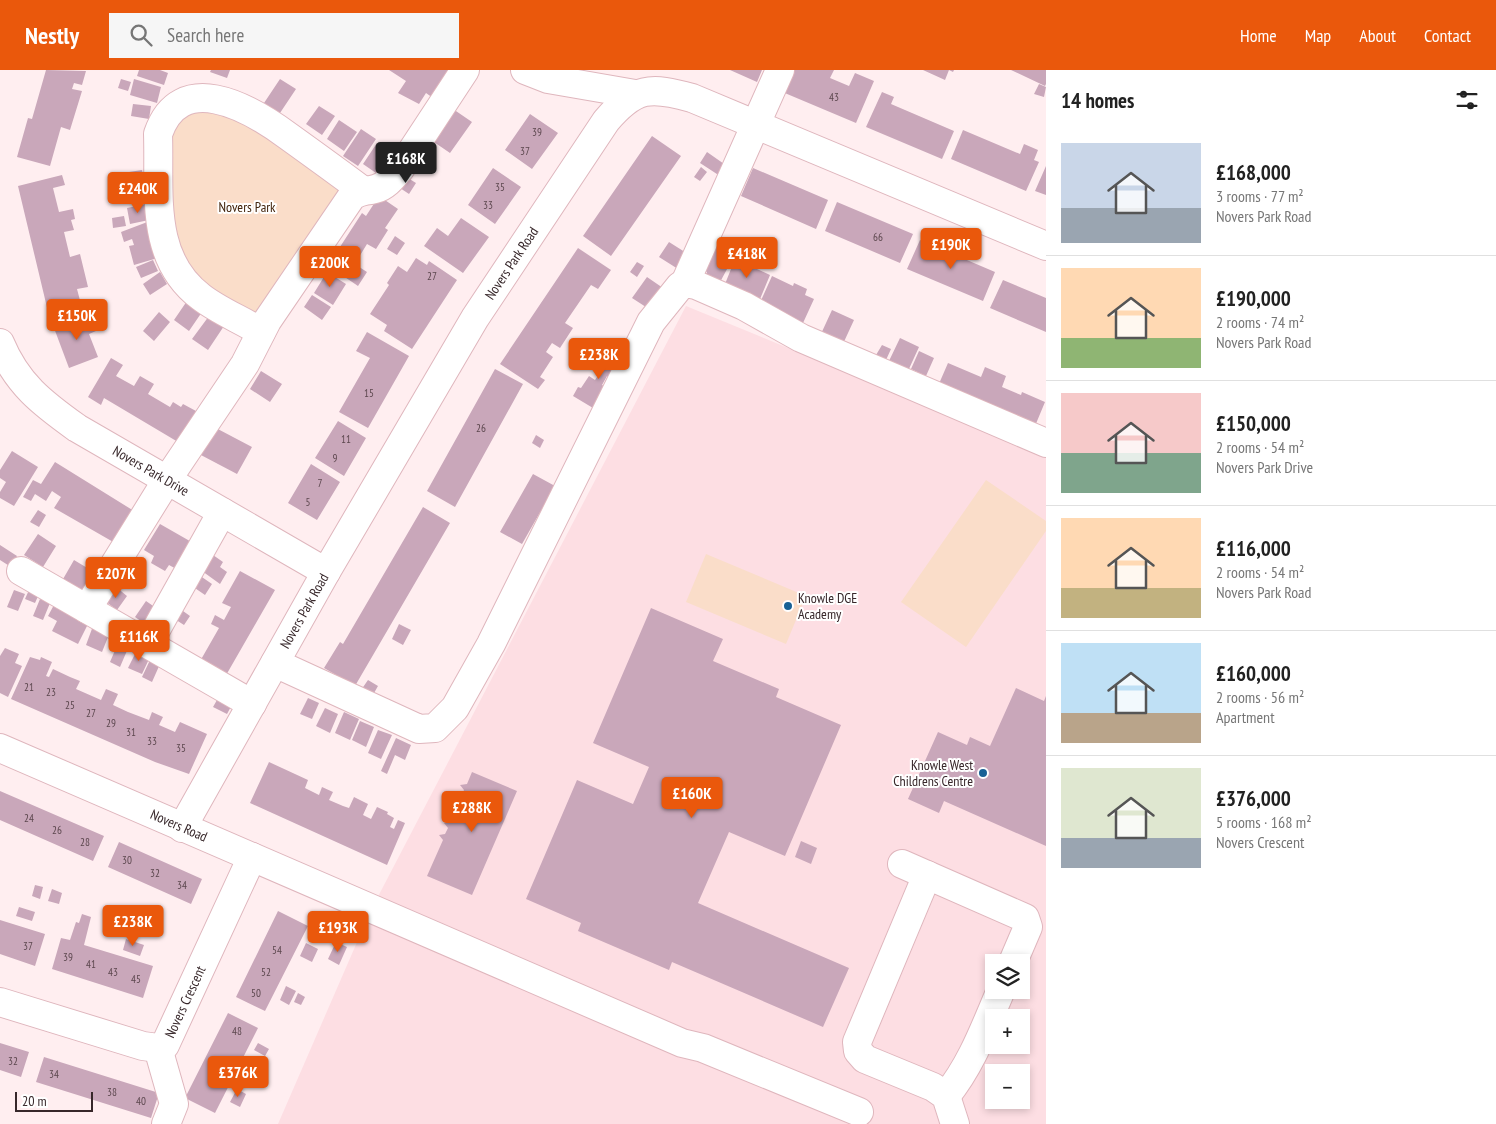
<!DOCTYPE html>
<html lang="en">
<head>
<meta charset="utf-8">
<style>
	:root { --surface:#fff; --page:#f6f6f6; --text:#222; --muted:#767676; --line:#e0e0e0; --accent:#ea580c }
	body { margin:0; font-family:"PT Sans Narrow",sans-serif; background:var(--page); color:var(--text); height:100vh; display:flex; flex-direction:column; font-size:19px; white-space:nowrap }
	* { box-sizing:border-box; margin:0 }
	p { font-size:16px; color:var(--muted) }
	.icon { flex:none; width:28px; height:28px; fill:none; stroke:currentColor; stroke-width:2; stroke-linecap:round; stroke-linejoin:round }
	.map { position:relative; flex:1; overflow:hidden }
	.drawer { display:flex; flex-direction:column; background:var(--surface); width:450px }
	.drawer>* { flex:none }
	.tools { position:absolute; left:985px; top:884px; display:grid; gap:10px }
	.tools a { display:grid; place-items:center; width:45px; height:45px; border-radius:0px; background:var(--surface); box-shadow:0 2px 8px #0003; font-size:25px }
	.scale { position:absolute; left:15px; bottom:12px; width:78px; box-sizing:border-box; padding-left:5px; border:2px solid #37272a; border-top:0; font-size:14px; line-height:18px; white-space:nowrap; color:#37272a; -webkit-text-stroke:4px #fff; paint-order:stroke }
	.price { position:absolute; translate:-50% -42px; padding:0 11px; border-radius:5px; background:var(--accent); color:#fff; font-size:16px; line-height:32px; filter:drop-shadow(0 1px 2px #0008) }
	.price::after { content:''; position:absolute; left:50%; top:30px; width:15px; height:11px; margin-left:-8px; background:inherit; clip-path:polygon(0 0,100% 0,50% 100%) }
	.price.on { background:#222; color:#fff }
	ul { padding:0; list-style:none }
	li { display:flex; align-items:center; gap:15px; height:125px; padding:0 15px }
	li+li { border-top:1px solid var(--line) }
	li span { display:grid; place-items:center; flex:none; width:140px; height:100px; border-radius:0px; color:#555 }
	li>.icon { margin-inline-start:auto }
	span .icon { width:60px; height:60px; fill:#fffc; stroke-width:1 }
	li b { font-size:21px }
	h2 { display:flex; justify-content:space-between; align-items:center; height:60px; padding:0 15px; font-size:21px }
	header { display:flex; align-items:center; gap:30px; box-sizing:border-box; height:70px; padding:0 25px; background:var(--accent); color:#fff }
	header strong { font-size:24px }
	nav { display:flex; gap:28px; margin-inline-start:auto; font-size:18px }
	.search { width:350px; height:45px; background:var(--page); display:flex; align-items:center; gap:12px; box-sizing:border-box; padding:0 18px; border-radius:0px; color:var(--muted); font-size:19px }
	main { display:flex; flex:1; min-height:0 }
	.map>svg:first-child { display:block }
	.built { fill:#fddee3; fill-rule:evenodd }
	.park { fill:#faddc9 }
	.building { fill:#c9a7ba }
	.lines { fill:none; stroke-linecap:round; stroke-linejoin:round }
	.minor-casing { stroke:#dfb6bd; stroke-width:30 }
	.minor { stroke:#fff; stroke-width:28 }
	.poi-dot { fill:#186195; stroke:#fff; stroke-width:2 }
	.labels { text-anchor:middle; stroke-width:4; stroke-linejoin:round; paint-order:stroke }
	.number-label { font-size:11px; fill:#5c474e }
	.park-label { font-size:14px; fill:#41230b; stroke:#fff }
	.street-label { font-size:14px; fill:#37272a; stroke:#fff }
	.poi-label { font-size:14px; fill:#37272a; stroke:#fff; text-anchor:start }
</style>
</head>
<body>
<header>
<strong>Nestly</strong>
<div class="search"><svg class="icon" aria-label="search" viewBox="0 0 24 24"><circle cx="10" cy="10" r="6"/><path d="M15 15l6 6"/></svg>Search here</div>
<nav><a>Home</a><a>Map</a><a>About</a><a>Contact</a></nav>
</header>
<main>
<div class="map">
<svg width="1046" height="1054" viewBox="0 0 1046 1054">
	<rect width="100%" height="100%" fill="#ffeef0"/>
	<path class="built" d="M686 236 1046 384V1054H278L371 840ZM994 892H1021V920H994ZM994 948H1021V975H994ZM994 1002H1021V1030H994Z"/>
	<path class="park" d="M231 36 341 119 263 248 210 222 182 190 171 137 168 79 175 43Z
		M986 410 1046 451V461L966 577 901 532Z
		M706 484 806 526 786 574 686 532Z"/>
	<path class="building" d="M46 0 86 1 82 15 74 13 72 19 82 21 70 60 61 57 50 96 17 87 28 48 32 49Z
		M139 0H160L168 3 164 15 137 6Z
		M211 0H230L227 8 210 2Z
		M389 0H447L450 2 433 28 426 23 419 34 398 23 406 11Z
		M730 0H762L757 12Z
		M789 0H834L830 8 849 16 855 3 874 11 856 53 780 21Z
		M923 0H954L953 2 949 0 945 10Z
		M1011 0H1046V14L1045 16Z
		M121 9 131 12 128 21 118 18Z
		M134 9 161 17 157 33 130 25Z
		M280 9 296 19 280 43 264 33Z
		M1039 14 1046 17 1044 27 1034 24Z
		M882 22 894 27 891 34 954 61 942 89 866 57Z
		M133 34 151 36 149 49 131 46Z
		M319 36 335 46 322 65 306 54Z
		M453 39 472 52 450 83 431 70Z
		M530 44 558 63 532 99 505 80Z
		M339 50 357 62 344 81 327 69Z
		M361 59 376 69 358 96 343 86Z
		M963 60 1020 84 1024 74 1038 80 1034 90 1039 92 1026 121 951 89Z
		M652 66 681 86 611 186 583 166Z
		M377 73 390 82 376 103 363 94Z
		M707 82 727 96 720 106 700 93Z
		M1046 96V125L1035 121Z
		M701 97 707 102 700 111 694 107Z
		M493 98 521 117 495 154 468 135Z
		M753 98 828 130 816 159 741 126Z
		M142 100 144 110 118 115 116 104Z
		M62 105 65 115 53 118 59 142 73 139 75 149 71 150 74 160 64 162 70 187 80 184 88 217 77 219 83 242 50 250 18 116Z
		M403 105 416 113 409 124 397 116Z
		M144 113 147 130 126 134 122 117Z
		M379 126 398 139 385 158 388 160 376 179 367 174 356 192 338 180 362 143 366 146Z
		M837 132 913 164 900 193 825 161Z
		M146 134 149 150 130 154 127 138Z
		M124 146 126 156 113 158 112 148Z
		M461 148 489 167 463 203 424 176 437 158 448 166Z
		M150 151 161 187 134 195 129 176 134 175 132 169 124 172 121 162Z
		M395 166 405 173 397 185 387 179Z
		M920 170 995 202 983 231 907 199Z
		M712 171 722 176 719 180 733 188 719 214 705 207 707 202 698 197Z
		M669 172 688 184 678 199 659 187Z
		M578 178 611 200 598 219 591 215 565 253 573 258 560 278 552 273 546 282 553 287 540 307 545 310 538 319 500 294Z
		M336 182 367 202 358 216 327 195Z
		M416 188 427 195 429 191 457 210 412 279 384 261 387 255 370 244 389 215 387 213 398 196 407 202Z
		M735 189 770 205 760 229 725 214Z
		M153 190 158 201 141 208 136 197Z
		M637 192 644 196 637 207 630 202Z
		M160 202 167 214 150 225 143 214Z
		M327 202 346 214 333 235 314 223Z
		M772 206 793 216 794 213 807 219 805 225 814 229 803 253 759 235Z
		M647 207 663 218 649 239 632 228Z
		M1003 210 1046 228V262L990 238Z
		M312 225 331 237 322 250 304 237Z
		M187 231 202 242 189 261 174 250Z
		M832 240 854 250 842 276 820 266Z
		M159 242 170 252 154 271 143 261Z
		M90 244 96 261 89 264 98 287 69 298 54 258Z
		M209 246 224 256 208 280 192 269Z
		M367 262 409 286 368 358 339 342 370 288 356 281Z
		M900 268 919 277 908 301 889 291Z
		M882 275 891 279 886 290 876 285Z
		M606 279 625 291 613 310 607 306 602 315 606 317 593 338 573 326 578 317 581 318 589 306 595 310 606 294 599 289Z
		M919 281 934 288 926 306 911 299Z
		M111 288 123 295 116 306 134 316 140 306 154 314 148 324 170 337 173 332 181 337 183 334 196 341 178 372 104 328 101 335 88 327Z
		M948 293 981 307 985 297 1006 306 1002 317 1021 325 1022 322 1045 332 1035 356 938 316Z
		M495 299 523 314 455 437 427 421Z
		M261 301 282 314 270 332 250 319Z
		M338 351 366 368 344 406 315 388Z
		M214 357 252 377 237 404 199 384Z
		M536 365 544 370 540 378 532 373Z
		M12 381 38 397 14 436 0 428V422L6 412 0 408V400Z
		M55 392 134 441 115 473 54 438 61 427 52 421 46 431 35 424 31 431 23 427 33 410 41 414Z
		M311 394 340 412 317 450 288 433Z
		M533 404 555 416 522 474 500 462Z
		M423 437 450 453 355 616 324 598 340 572 343 574Z
		M38 440 46 445 39 457 30 452Z
		M160 454 195 474 180 501 169 495 165 501 151 493 154 486 144 480Z
		M38 464 56 476 43 497 24 485Z
		M0 475 17 486 11 497 0 490Z
		M213 485 223 492 220 497 227 502 220 514 202 501Z
		M74 490 99 505 84 530 59 516Z
		M240 501 275 520 225 607 199 593 219 558 211 554 215 545 224 550 231 537 222 533Z
		M196 503 212 514 205 525 189 514Z
		M116 517 127 526 117 540 105 531Z
		M14 520 25 524 18 541 7 537Z
		M29 520 39 524 35 533 25 529Z
		M40 529 50 533 43 550 33 546Z
		M146 531 159 540 148 556 135 547Z
		M55 533 90 550 78 574 52 561 57 551 48 546Z
		M176 536 190 546 184 555 170 546Z
		M651 538 723 569 713 591 779 619 776 627 841 655 785 786 729 762 698 833 849 898 823 957 672 892 669 900 578 861 581 853 526 829 577 710 633 734 649 697 593 673Z
		M399 554 411 560 403 575 392 569Z
		M93 556 110 562 102 582 86 575Z
		M119 571 129 576 120 597 110 592Z
		M5 578 19 584 15 593 22 596 8 627 0 623V586Z
		M137 580 150 587 142 604 128 598Z
		M30 587 40 590 41 587 52 592 46 606 49 607 53 599 70 607 80 611 76 619 101 630 106 619 118 624 113 635 128 642 149 650 152 642 163 647 159 655 175 662 180 652 207 664 189 704 155 692 11 629Z
		M150 590 160 594 152 612 142 607Z
		M368 610 378 616 370 630 359 623Z
		M1016 618 1044 631 1046 626V776L944 731 939 743 908 729 938 662 967 675 970 667 990 676Z
		M221 623 234 631 227 644 213 637Z
		M308 628 319 633 312 649 300 644Z
		M325 638 338 644 330 663 316 656Z
		M344 642 359 649 350 670 335 663Z
		M360 651 374 657 366 677 352 670Z
		M378 660 392 665 381 689 368 683Z
		M396 668 411 675 405 690 395 685 387 704 381 701Z
		M269 692 308 710 305 718 319 725 322 717 333 722 329 730 343 736 349 738 354 727 368 734 363 745 371 749 377 737 388 742 387 744 394 748 390 757 394 759 398 750 405 753 387 795 250 733Z
		M472 702 517 721 472 825 427 806 443 770 439 765 445 764 448 758 444 753 450 752 454 745 450 740 456 739 459 733 454 728 461 727 464 720 460 715 467 714Z
		M0 721 104 766 93 791 0 750Z
		M801 771 817 778 811 794 795 787Z
		M119 772 202 809 191 834 108 797Z
		M35 815 43 817 40 829 32 826Z
		M52 819 62 823 59 834 48 831Z
		M19 837 35 842 32 851 16 846Z
		M278 841 308 856 265 941 236 927Z
		M82 844 91 847 84 875 153 896 143 928 52 899 61 868 70 870 76 852 79 853Z
		M0 850 45 864 35 896 0 884Z
		M126 869 144 875 140 886 123 880Z
		M336 872 347 877 339 895 328 889Z
		M306 873 318 879 312 892 300 886Z
		M286 916 296 921 289 935 280 930Z
		M298 923 305 927 301 935 294 932Z
		M228 943 258 958 215 1043 185 1028Z
		M0 973 29 982 21 1007 0 1000Z
		M258 973 269 979 265 986 254 980Z
		M44 987 159 1023 151 1048 36 1012Z
		M237 1019 246 1024 240 1037 230 1032Z"/>
	<g class="lines">
		<g class="minor-casing">
			<g id="minor">
				<path d="M525 0 548 9 635 24"/>
				<path d="M685 213 780 0"/>
				<path d="M261 262C242 250 219 241 201 227 149 188 160 123 158 64 180 0 246 35 288 66 313 84 338 102 362 120"/>
				<path id="s1" d="M0 273C17 314 42 333 77 358L326 502"/>
				<path d="M21 501 252 634"/>
				<path d="M87 539 167 410 245 294 267 251 352 126C364 119 364 122 375 119 385 117 393 107 400 99L465 0"/>
				<path d="M148 574 222 442"/>
				<path d="M275 593 419 659 435 658 455 638 491 574 651 252 680 216 685 213 696 215 744 236 801 268 1046 373"/>
				<path id="s2" d="M0 678 682 973 703 978 859 1042"/>
				<path id="s3" d="M182 758 326 502 475 248 606 51C635 17 650 16 692 28L1046 176"/>
				<path d="M902 794 1025 848 1028 857 1013 892"/>
				<path d="M927 805 857 972 858 981 865 989 933 1017 946 1026 955 1054"/>
				<path id="s4" d="M0 932 143 976 158 978 165 975 252 787"/>
				<path d="M158 978 174 1034 166 1054"/>
				<path d="M946 1026C972 994 985 957 1001 920"/>
			</g>
		</g>
		<use href="#minor" class="minor"/>
	</g>
	<g class="poi-dot">
		<circle cx="788" cy="536" r="5"/>
		<circle cx="983" cy="703" r="5"/>
	</g>
	<g class="labels">
		<g class="number-label">
			<text x="834" y="31">43</text>
			<text x="537" y="66">39</text>
			<text x="525" y="85">37</text>
			<text x="500" y="121">35</text>
			<text x="488" y="139">33</text>
			<text x="878" y="171">66</text>
			<text x="432" y="210">27</text>
			<text x="369" y="327">15</text>
			<text x="481" y="362">26</text>
			<text x="346" y="373">11</text>
			<text x="335" y="392">9</text>
			<text x="320" y="417">7</text>
			<text x="308" y="436">5</text>
			<text x="29" y="621">21</text>
			<text x="51" y="626">23</text>
			<text x="70" y="639">25</text>
			<text x="91" y="647">27</text>
			<text x="111" y="657">29</text>
			<text x="131" y="666">31</text>
			<text x="152" y="675">33</text>
			<text x="181" y="682">35</text>
			<text x="29" y="752">24</text>
			<text x="57" y="764">26</text>
			<text x="85" y="776">28</text>
			<text x="127" y="794">30</text>
			<text x="155" y="807">32</text>
			<text x="182" y="819">34</text>
			<text x="28" y="880">37</text>
			<text x="277" y="884">54</text>
			<text x="68" y="891">39</text>
			<text x="91" y="898">41</text>
			<text x="113" y="906">43</text>
			<text x="266" y="906">52</text>
			<text x="136" y="913">45</text>
			<text x="256" y="927">50</text>
			<text x="237" y="965">48</text>
			<text x="13" y="995">32</text>
			<text x="54" y="1008">34</text>
			<text x="112" y="1026">38</text>
			<text x="141" y="1035">40</text>
		</g>
		<g class="park-label">
			<text x="247" y="142">Novers Park</text>
		</g>
		<g class="street-label">
			<text dy="5" stroke="none"><textPath href="#s3" startOffset="654">Novers Park Road</textPath></text>
			<text dy="5" stroke="none"><textPath href="#s1" startOffset="202">Novers Park Drive</textPath></text>
			<text dy="5" stroke="none"><textPath href="#s3" startOffset="249">Novers Park Road</textPath></text>
			<text dy="5" stroke="none"><textPath href="#s2" startOffset="195">Novers Road</textPath></text>
			<text dy="5" stroke="none"><textPath href="#s4" startOffset="220">Novers Crescent</textPath></text>
		</g>
		<g class="poi-label">
			<text x="798" y="533">Knowle DGE<tspan x="798" dy="16">Academy</tspan></text>
			<text x="973" y="700" text-anchor="end">Knowle West<tspan x="973" dy="16">Childrens Centre</tspan></text>
		</g>
	</g>
</svg>
<div class="tools">
<a><svg class="icon" aria-label="layers" viewBox="0 0 24 24"><path d="M12 4l9 5-9 5-9-5zM3 14l9 5 9-5"/></svg></a>
<a>+</a>
<a>−</a>
</div>
<div class="scale">20 m</div>
<b class="price on" style="left:406px;top:114px">£168K</b>
<b class="price" style="left:138px;top:144px">£240K</b>
<b class="price" style="left:951px;top:200px">£190K</b>
<b class="price" style="left:747px;top:209px">£418K</b>
<b class="price" style="left:330px;top:218px">£200K</b>
<b class="price" style="left:77px;top:271px">£150K</b>
<b class="price" style="left:599px;top:310px">£238K</b>
<b class="price" style="left:116px;top:529px">£207K</b>
<b class="price" style="left:139px;top:592px">£116K</b>
<b class="price" style="left:692px;top:749px">£160K</b>
<b class="price" style="left:472px;top:763px">£288K</b>
<b class="price" style="left:133px;top:877px">£238K</b>
<b class="price" style="left:338px;top:883px">£193K</b>
<b class="price" style="left:238px;top:1028px">£376K</b>
</div>
<section class="drawer">
<h2>14 homes<svg class="icon" aria-label="filters" viewBox="0 0 24 24"><path d="M4 7h16M4 17h16"/><circle cx="9" cy="7" r="2"/><circle cx="15" cy="17" r="2"/></svg></h2>
<ul>
<li><span style="background:linear-gradient(#c9d6e8 65%,#9aa5b1 0)"><svg class="icon" aria-label="home" viewBox="0 0 24 24"><path d="M3 11l9-7 9 7M6 9v11h12V9"/></svg></span><div><b>£168,000</b><p>3 rooms · 77 m²</p><p>Novers Park Road</p></div></li>
<li><span style="background:linear-gradient(#ffd9b3 70%,#8fb573 0)"><svg class="icon" aria-label="home" viewBox="0 0 24 24"><path d="M3 11l9-7 9 7M6 9v11h12V9"/></svg></span><div><b>£190,000</b><p>2 rooms · 74 m²</p><p>Novers Park Road</p></div></li>
<li><span style="background:linear-gradient(#f6c9c9 60%,#7fa58c 0)"><svg class="icon" aria-label="home" viewBox="0 0 24 24"><path d="M3 11l9-7 9 7M6 9v11h12V9"/></svg></span><div><b>£150,000</b><p>2 rooms · 54 m²</p><p>Novers Park Drive</p></div></li>
<li><span style="background:linear-gradient(#ffd9b3 70%,#c2b280 0)"><svg class="icon" aria-label="home" viewBox="0 0 24 24"><path d="M3 11l9-7 9 7M6 9v11h12V9"/></svg></span><div><b>£116,000</b><p>2 rooms · 54 m²</p><p>Novers Park Road</p></div></li>
<li><span style="background:linear-gradient(#bfe0f5 70%,#b9a48a 0)"><svg class="icon" aria-label="home" viewBox="0 0 24 24"><path d="M3 11l9-7 9 7M6 9v11h12V9"/></svg></span><div><b>£160,000</b><p>2 rooms · 56 m²</p><p>Apartment</p></div></li>
<li><span style="background:linear-gradient(#dfe7d0 70%,#9aa5b1 0)"><svg class="icon" aria-label="home" viewBox="0 0 24 24"><path d="M3 11l9-7 9 7M6 9v11h12V9"/></svg></span><div><b>£376,000</b><p>5 rooms · 168 m²</p><p>Novers Crescent</p></div></li>
</ul>
</section>
</main>
</body>
</html>
